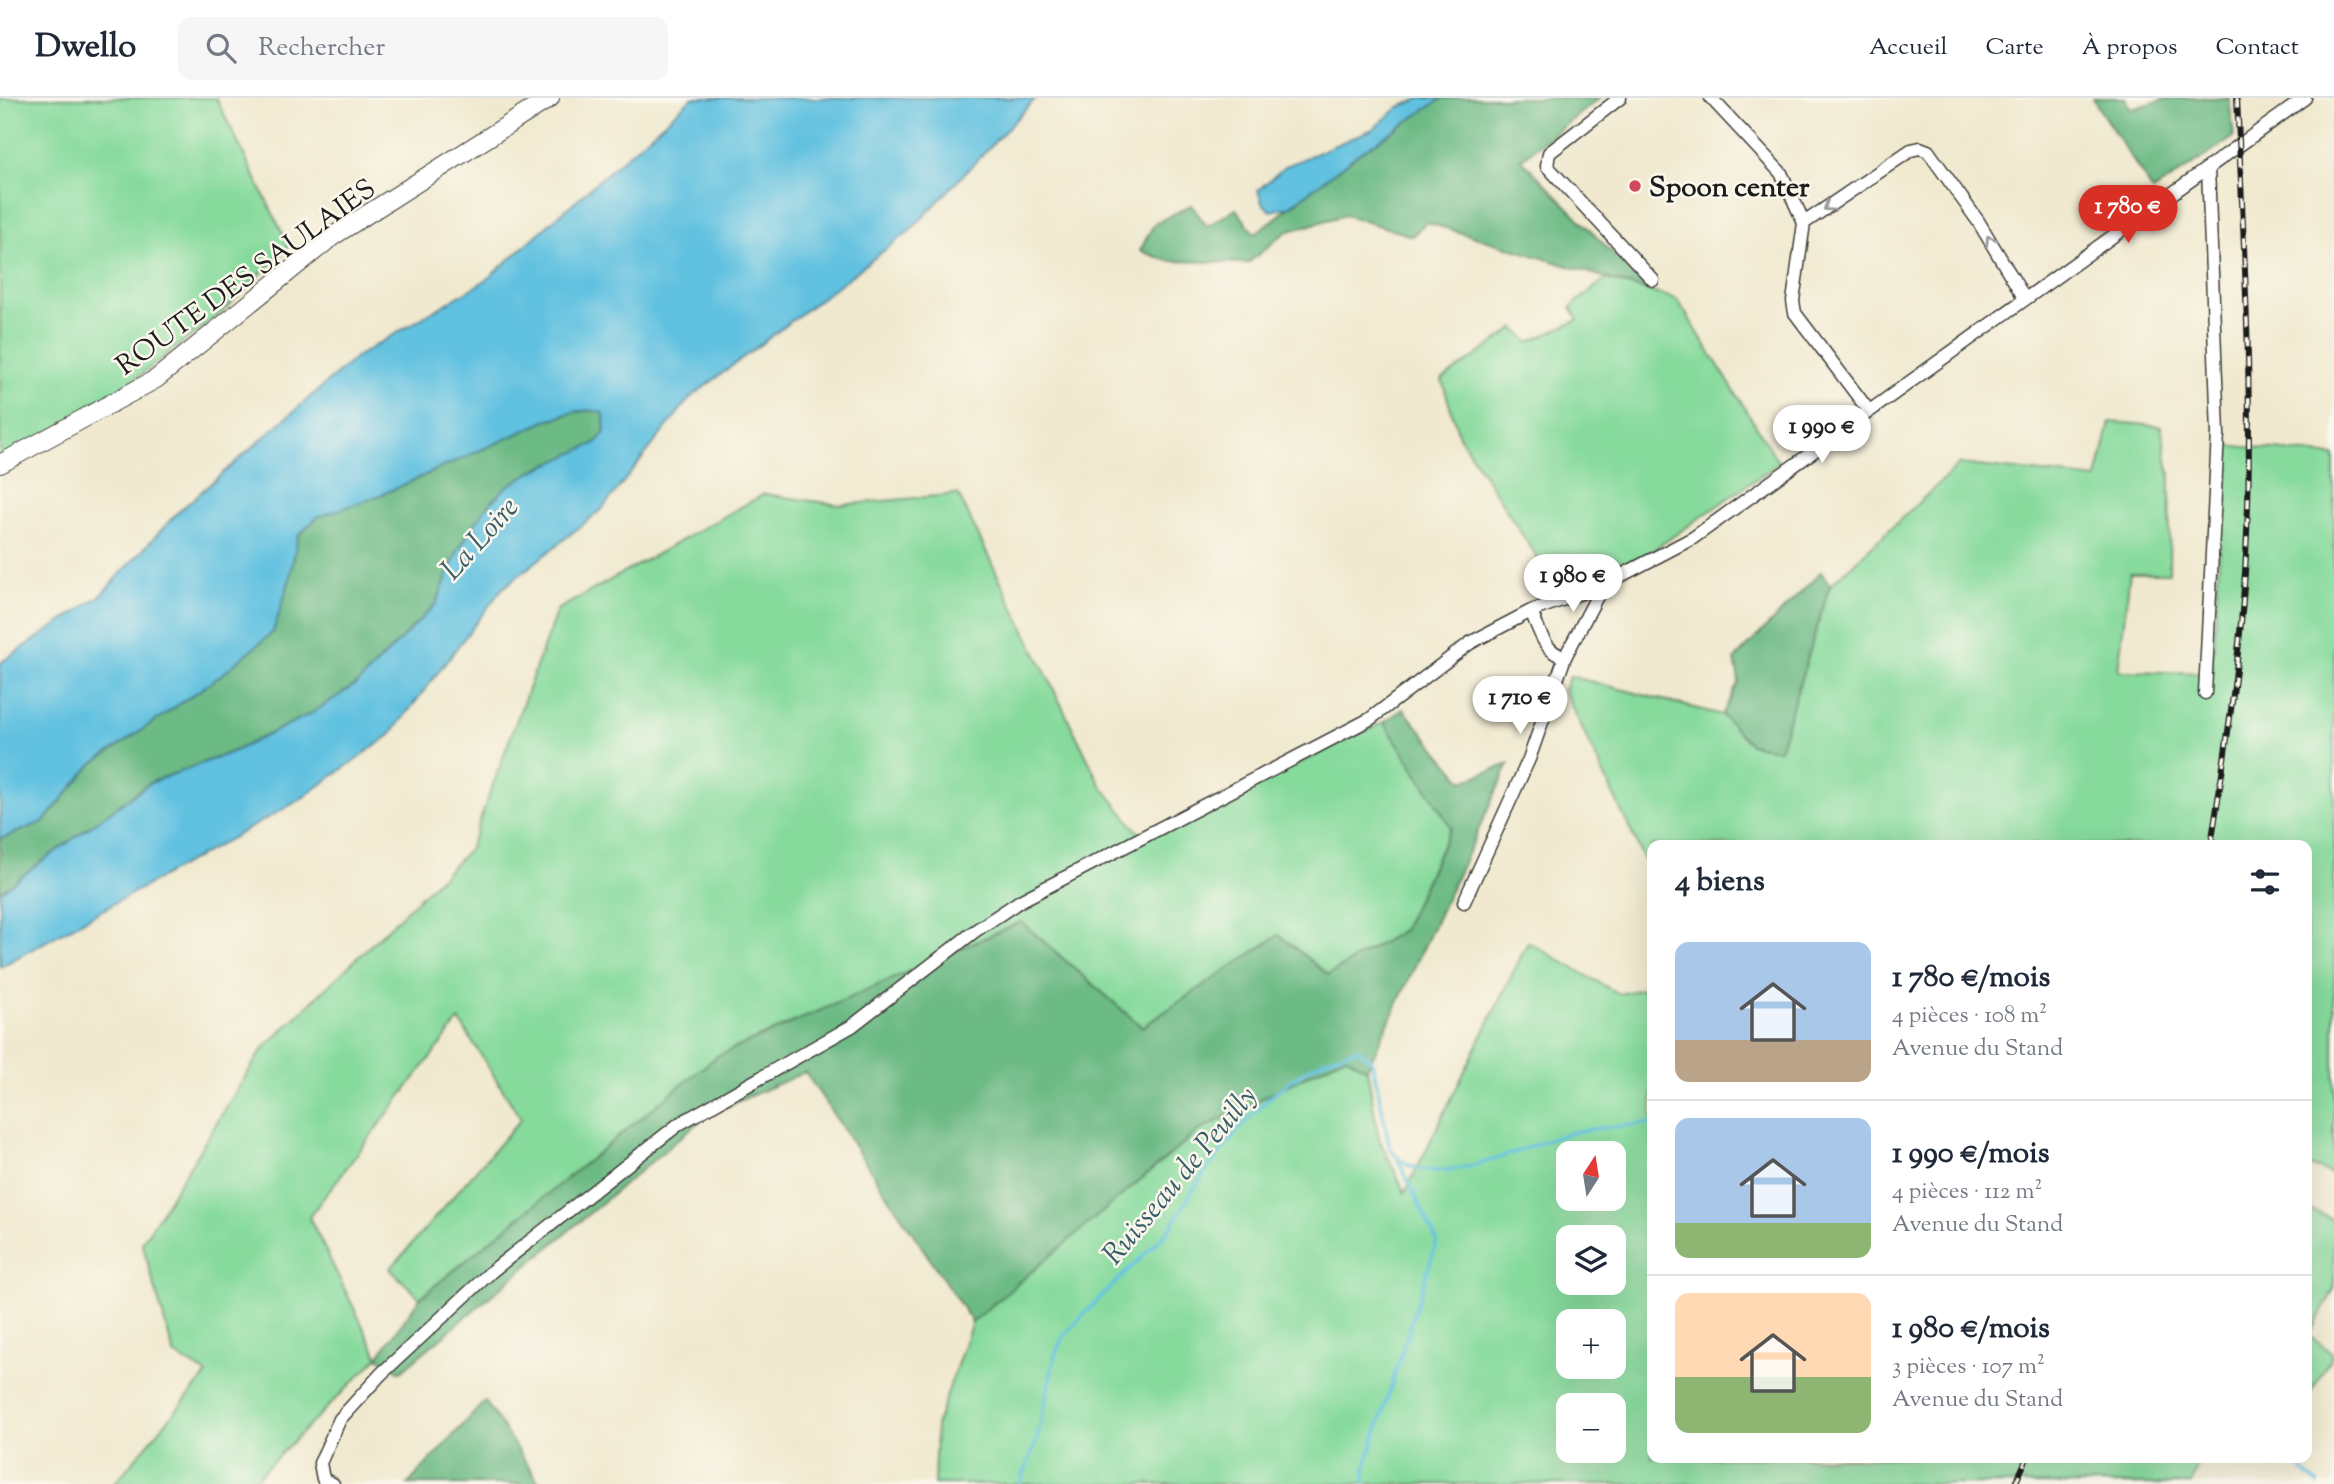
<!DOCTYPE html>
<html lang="fr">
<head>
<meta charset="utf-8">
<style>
	:root { --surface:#fff; --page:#f6f6f7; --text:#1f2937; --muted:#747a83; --line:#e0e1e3; --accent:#d93025 }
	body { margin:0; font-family:"Sorts Mill Goudy",serif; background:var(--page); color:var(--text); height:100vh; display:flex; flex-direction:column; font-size:26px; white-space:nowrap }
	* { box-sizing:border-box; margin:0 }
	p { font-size:23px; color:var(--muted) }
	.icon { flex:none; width:38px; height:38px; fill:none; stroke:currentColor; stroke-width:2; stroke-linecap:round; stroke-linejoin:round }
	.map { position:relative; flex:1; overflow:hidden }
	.sheet { position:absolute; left:1647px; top:742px; width:665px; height:623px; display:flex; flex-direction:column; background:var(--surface); border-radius:14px; box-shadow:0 7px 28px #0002 }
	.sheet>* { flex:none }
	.needle { width:46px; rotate:12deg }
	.tools { position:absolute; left:1556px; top:1043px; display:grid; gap:14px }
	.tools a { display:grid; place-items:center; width:70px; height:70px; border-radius:14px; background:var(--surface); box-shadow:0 7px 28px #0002; font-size:35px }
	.price { position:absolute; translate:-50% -60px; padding:0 16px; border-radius:24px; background:#fff; color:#222; font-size:23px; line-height:46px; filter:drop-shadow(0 2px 4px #0008) }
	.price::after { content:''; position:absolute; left:50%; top:42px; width:21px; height:16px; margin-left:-10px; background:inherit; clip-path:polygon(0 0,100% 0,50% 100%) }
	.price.selected { background:var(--accent); color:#fff }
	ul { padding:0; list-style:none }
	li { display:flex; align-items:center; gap:21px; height:175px; padding:0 28px }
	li+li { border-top:2px solid var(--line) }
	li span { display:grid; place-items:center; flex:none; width:196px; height:140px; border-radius:14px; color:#555 }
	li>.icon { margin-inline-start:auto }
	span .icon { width:84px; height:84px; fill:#fffc; stroke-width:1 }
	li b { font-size:30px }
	h2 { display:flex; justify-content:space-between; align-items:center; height:84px; padding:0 28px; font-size:30px }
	header { display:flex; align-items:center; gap:42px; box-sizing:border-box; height:98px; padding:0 35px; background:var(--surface); border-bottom:2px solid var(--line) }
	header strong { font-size:33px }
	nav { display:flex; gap:38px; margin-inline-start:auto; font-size:24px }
	.search { width:490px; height:63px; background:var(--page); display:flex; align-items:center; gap:18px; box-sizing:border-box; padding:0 24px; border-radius:14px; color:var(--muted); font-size:26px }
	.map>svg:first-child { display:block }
	.green { fill:#86da9c; stroke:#517b5c; stroke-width:2; fill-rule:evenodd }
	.forest { fill:#6cba84; stroke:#446b50; stroke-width:2 }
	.water { fill:#61c1e0; stroke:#3e6e7e; stroke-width:2 }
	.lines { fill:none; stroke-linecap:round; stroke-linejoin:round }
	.stream { stroke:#61c1e0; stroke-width:3.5 }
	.street-casing { stroke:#3c3b37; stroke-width:15 }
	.secondary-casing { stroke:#3c3b37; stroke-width:20 }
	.street { stroke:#fff; stroke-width:12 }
	.secondary { stroke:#fff; stroke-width:18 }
	.rail-casing { stroke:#1c1c1c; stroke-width:6 }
	.rail { stroke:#fbf7ec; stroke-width:3.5; stroke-dasharray:10; stroke-linecap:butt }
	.oneway { stroke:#999 }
	.poi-dot { fill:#d1495b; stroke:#fbf7ec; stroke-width:2.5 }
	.labels { text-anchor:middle; stroke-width:5; stroke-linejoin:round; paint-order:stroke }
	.poi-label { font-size:28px; font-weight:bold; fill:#1c1c1c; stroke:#fbf7ec; text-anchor:start }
	.street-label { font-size:28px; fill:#1c1c1c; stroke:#fbf7ec }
	.water-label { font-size:30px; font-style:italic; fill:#385e6a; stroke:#fbf7ec }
</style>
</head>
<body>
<header>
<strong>Dwello</strong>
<div class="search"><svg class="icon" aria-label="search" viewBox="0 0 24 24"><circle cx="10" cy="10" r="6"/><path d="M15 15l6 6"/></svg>Rechercher</div>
<nav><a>Accueil</a><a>Carte</a><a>À propos</a><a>Contact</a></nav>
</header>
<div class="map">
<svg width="2334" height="1386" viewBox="0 0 2334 1386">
	<rect width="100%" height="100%" fill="#fbf7ec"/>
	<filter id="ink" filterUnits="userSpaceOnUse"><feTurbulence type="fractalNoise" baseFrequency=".0143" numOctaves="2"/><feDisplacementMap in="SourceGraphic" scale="14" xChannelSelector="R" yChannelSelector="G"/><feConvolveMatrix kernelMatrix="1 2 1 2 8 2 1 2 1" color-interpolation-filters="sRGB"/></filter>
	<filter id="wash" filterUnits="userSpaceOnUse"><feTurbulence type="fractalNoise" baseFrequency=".00686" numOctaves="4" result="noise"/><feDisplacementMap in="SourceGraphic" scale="28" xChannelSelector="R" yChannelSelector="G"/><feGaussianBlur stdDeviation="1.57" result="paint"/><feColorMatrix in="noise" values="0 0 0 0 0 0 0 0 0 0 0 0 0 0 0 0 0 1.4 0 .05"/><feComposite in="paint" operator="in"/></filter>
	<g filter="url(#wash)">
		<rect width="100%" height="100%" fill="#f0e9cf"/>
		<path class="green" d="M0 0H216L289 148 220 216 102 306 0 361Z
			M1605 181 1677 201 1779 365 1649 455 1559 494 1459 338 1442 282 1515 230 1529 244 1578 222 1571 209Z
			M2110 324 2161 328 2170 377 2169 475H2130L2118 573 2212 575 2226 347 2334 358V1077L2307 1067 2306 747H1652V778L1564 592 1569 578 1722 617 1750 645 1779 652 1830 487 1960 366 2097 381Z
			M764 396 840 407 958 396 1100 686 1143 740 1384 624 1451 728 1403 832 1328 877 1279 837 1142 929 1021 824 717 958 420 1200 390 1171 521 1021 459 922 309 1119 378 1259 250 1386H114L207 1276 174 1256 142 1145 262 952 469 752 557 512Z
			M1528 844 1619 896 1652 889V1360H2200L2191 1386H934L936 1328 972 1224 1198 1033 1345 958 1367 971 1379 1041 1405 1095ZM1568 1055H1614V1101H1568ZM1568 1139H1614V1185H1568ZM1568 1223H1614V1269H1568ZM1568 1307H1614V1353H1568Z
			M2307 1110 2334 1122V1191L2309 1238 2333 1255 2307 1302Z"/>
		<path class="forest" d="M1443 0H1600L1521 61 1649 193 1426 124 1412 138 1345 117 1286 134 1248 165 1168 163 1140 153 1154 126 1191 107 1207 128 1236 111 1255 136 1358 56Z
			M2092 0H2126L2131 11 2170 0H2229L2234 39 2153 93Z
			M597 312 604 316 605 334 597 345 533 373 506 389 485 411 458 452 436 506 358 585 314 614 237 652 150 685 0 794V741L43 724 91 667 220 578 273 534 289 483 298 438 317 419 376 399 548 322 575 314Z
			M1821 474 1830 487 1779 652 1750 646 1722 617 1739 583 1735 561Z
			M1403 611 1463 683 1509 666 1367 971 1345 958 1198 1033 972 1224 805 974 707 1017 400 1274 378 1259 420 1200 717 958 1021 824 1142 929 1279 837 1328 877 1403 832 1451 729 1384 624Z
			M485 1303 540 1386H408Z"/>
		<path class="water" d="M692 0H1036L911 132 690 300 602 411 502 491 390 637 298 703 0 869V794L150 685 237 652 314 614 358 585 436 506 458 452 485 411 506 389 533 373 596 345 605 334 604 316C588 307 565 317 548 322L376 399 317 419 298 438 289 483 273 534 220 578 91 667 43 724 0 741V565L100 498 177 415 356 259 486 182Z
			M1422 0H1443L1358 56 1289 109 1271 113 1262 105 1258 92 1286 68 1373 31 1399 9Z"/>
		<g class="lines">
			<path class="stream" d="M2288 1360 2318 1386
				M1020 1386 1037 1341 1055 1257 1063 1239C1094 1203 1131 1171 1164 1137 1177 1123 1185 1103 1196 1087 1236 1031 1288 965 1359 951L1372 963 1390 1050C1423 1103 1522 1048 1566 1036 1594 1028 1623 1029 1652 1025
				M1365 1386V1371L1437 1143 1398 1062"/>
		</g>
	</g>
	<g filter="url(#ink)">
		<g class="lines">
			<g class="street-casing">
				<path id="street" d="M1620 0 1549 55 1547 68 1653 182
					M1711 0 1781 75 1804 125
					M1869 313 1795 215 1793 203 1804 125 1911 52 1920 50 1928 53 1978 123 2025 201
					M1531 513C1539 531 1544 555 1565 559
					M2205 595 2218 335 2208 69
					M1464 804 1529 661 1565 559 1603 487
					M333 1386 323 1381 320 1365 340 1321 381 1276 492 1173 679 1026 852 928 975 833 1020 803 1370 621 1470 545 1531 513 1603 487 1693 440 2305 0"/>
			</g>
			<g class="secondary-casing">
				<path id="secondary" d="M0 366 156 281 333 138 550 0"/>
			</g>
			<use href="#street" class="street"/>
			<use href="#secondary" class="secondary"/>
			<g class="rail-casing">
				<path id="rail" d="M2211 747C2226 651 2241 554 2246 457 2254 305 2244 152 2237 0
					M2015 1386 2027 1360"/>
			</g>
			<use href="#rail" class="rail"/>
		</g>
		<defs><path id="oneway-chevron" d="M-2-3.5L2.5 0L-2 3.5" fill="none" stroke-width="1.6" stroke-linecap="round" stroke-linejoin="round" transform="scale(1.75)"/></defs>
		<g class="oneway">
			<use href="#oneway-chevron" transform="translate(1828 109) rotate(146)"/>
			<use href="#oneway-chevron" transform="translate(1990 142) rotate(-121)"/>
		</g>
	</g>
	<circle class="poi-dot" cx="1635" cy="88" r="7"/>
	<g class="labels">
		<g class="poi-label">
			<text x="1649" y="98">Spoon center</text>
		</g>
		<g class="street-label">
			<text transform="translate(245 178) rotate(-36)" y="10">ROUTE DES SAULAIES</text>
		</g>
		<g class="water-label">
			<text transform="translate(479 440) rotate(-48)" y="10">La Loire</text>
			<text transform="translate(1179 1077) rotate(-50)" y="10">Ruisseau de Peuilly</text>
		</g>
	</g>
</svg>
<div class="tools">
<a><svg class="needle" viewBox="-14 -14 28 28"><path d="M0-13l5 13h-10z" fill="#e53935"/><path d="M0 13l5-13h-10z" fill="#747a83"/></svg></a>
<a><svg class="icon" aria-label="layers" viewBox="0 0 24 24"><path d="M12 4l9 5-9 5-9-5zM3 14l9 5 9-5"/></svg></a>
<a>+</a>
<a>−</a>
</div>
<b class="price selected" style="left:2128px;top:147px">1 780 €</b>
<b class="price" style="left:1822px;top:367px">1 990 €</b>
<b class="price" style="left:1573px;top:516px">1 980 €</b>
<b class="price" style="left:1520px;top:638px">1 710 €</b>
<section class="sheet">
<h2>4 biens<svg class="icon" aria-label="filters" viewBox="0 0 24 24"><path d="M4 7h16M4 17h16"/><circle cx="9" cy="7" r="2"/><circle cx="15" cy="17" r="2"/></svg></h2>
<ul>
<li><span style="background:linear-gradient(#a9c7e8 70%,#b9a48a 0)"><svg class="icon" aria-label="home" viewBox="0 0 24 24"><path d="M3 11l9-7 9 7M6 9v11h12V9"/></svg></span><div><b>1 780 €/mois</b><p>4 pièces · 108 m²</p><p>Avenue du Stand</p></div></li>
<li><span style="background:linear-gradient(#a9c7e8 75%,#8fb573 0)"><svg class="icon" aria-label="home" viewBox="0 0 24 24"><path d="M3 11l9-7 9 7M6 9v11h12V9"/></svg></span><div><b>1 990 €/mois</b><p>4 pièces · 112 m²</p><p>Avenue du Stand</p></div></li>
<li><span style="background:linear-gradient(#ffd9b3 60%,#8fb573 0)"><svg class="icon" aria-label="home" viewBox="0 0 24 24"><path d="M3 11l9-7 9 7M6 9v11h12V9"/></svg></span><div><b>1 980 €/mois</b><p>3 pièces · 107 m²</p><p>Avenue du Stand</p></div></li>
</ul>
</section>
</div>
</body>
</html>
